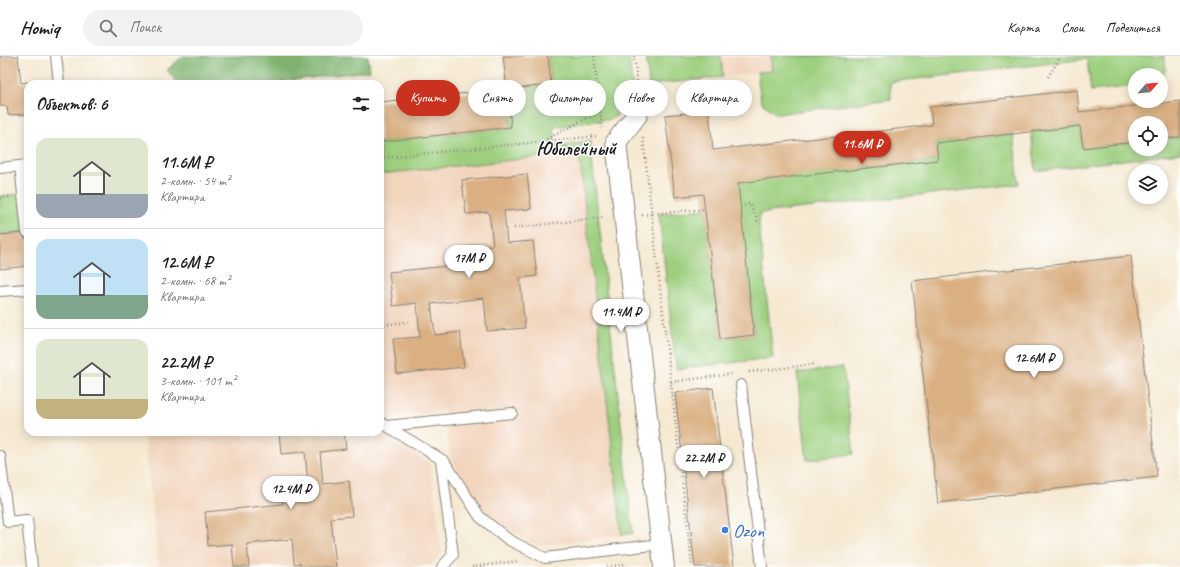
<!DOCTYPE html>
<html lang="ru">
<head>
<meta charset="utf-8">
<style>
	:root { --surface:#fff; --page:#f2f2f2; --text:#202124; --muted:#757577; --line:#e0e0e0; --accent:#c8321e }
	body { margin:0; font-family:Caveat,sans-serif; background:var(--page); color:var(--text); height:100vh; display:flex; flex-direction:column; font-size:15px; white-space:nowrap }
	* { box-sizing:border-box; margin:0 }
	p { font-size:13px; color:var(--muted) }
	.icon { flex:none; width:22px; height:22px; fill:none; stroke:currentColor; stroke-width:2; stroke-linecap:round; stroke-linejoin:round }
	.map { position:relative; flex:1; overflow:hidden }
	.details { position:absolute; left:24px; top:24px; width:360px; height:356px; display:flex; flex-direction:column; background:var(--surface); border-radius:12px; box-shadow:0 2px 10px #0003 }
	.details>* { flex:none }
	.top-card { position:absolute; left:396px; top:24px; width:380px; height:36px; display:flex; gap:8px }
	.needle { width:26px; rotate:63deg }
	.buttons { position:absolute; left:1128px; top:12px; display:grid; gap:8px }
	.buttons a { display:grid; place-items:center; width:40px; height:40px; border-radius:50%; background:var(--surface); box-shadow:0 2px 10px #0003; font-size:20px }
	.price { position:absolute; translate:-50% -34px; padding:0 9px; border-radius:14px; background:#fff; color:#222; font-size:13px; line-height:26px; filter:drop-shadow(0 1px 2px #0008) }
	.price::after { content:''; position:absolute; left:50%; top:24px; width:12px; height:9px; margin-left:-6px; background:inherit; clip-path:polygon(0 0,100% 0,50% 100%) }
	.price.current { background:var(--accent); color:#fff }
	ul { padding:0; list-style:none }
	li { display:flex; align-items:center; gap:12px; height:100px; padding:0 12px }
	li+li { border-top:1px solid var(--line) }
	li span { display:grid; place-items:center; flex:none; width:112px; height:80px; border-radius:12px; color:#555 }
	li>.icon { margin-inline-start:auto }
	span .icon { width:48px; height:48px; fill:#fffc; stroke-width:1 }
	li b { font-size:17px }
	h2 { display:flex; justify-content:space-between; align-items:center; height:48px; padding:0 12px; font-size:17px }
	.pill { padding:0 14px; border-radius:18px; background:var(--surface); box-shadow:0 2px 10px #0003; font-size:14px; line-height:36px }
	.pill.current { background:var(--accent); color:#fff }
	header { display:flex; align-items:center; gap:24px; box-sizing:border-box; height:56px; padding:0 20px; background:var(--surface); border-bottom:1px solid var(--line) }
	header strong { font-size:19px }
	nav { display:flex; gap:22px; margin-inline-start:auto; font-size:14px }
	.search { width:280px; height:36px; background:var(--page); display:flex; align-items:center; gap:10px; box-sizing:border-box; padding:0 14px; border-radius:22px; color:var(--muted); font-size:15px }
	.map>svg:first-child { display:block }
	.built { fill:#f2d5bd }
	.green { fill:#9dcf7e; stroke:#5c764d }
	.forest { fill:#7eb26d; stroke:#4d6744 }
	.building { fill:#dab083 }
	.lines { fill:none; stroke-linecap:round; stroke-linejoin:round }
	.lane-casing { stroke:#888277; stroke-width:12 }
	.street-casing { stroke:#888277; stroke-width:22 }
	.path { stroke:#888277; stroke-width:2.5; stroke-dasharray:1 3; stroke-linecap:butt }
	.lane { stroke:#fff; stroke-width:10 }
	.street { stroke:#fff; stroke-width:20 }
	.shop-dot { fill:#3f7fe0; stroke:#fff; stroke-width:1.5 }
	.labels { text-anchor:middle; stroke-width:3; stroke-linejoin:round; paint-order:stroke }
	.shop-label { font-size:19px; fill:#366cbe; stroke:#fff; text-anchor:start }
	.neighbourhood-label { font-size:20px; font-weight:bold; fill:#1c1c1c; stroke:#fff }
</style>
</head>
<body>
<header>
<strong>Homiq</strong>
<div class="search"><svg class="icon" aria-label="search" viewBox="0 0 24 24"><circle cx="10" cy="10" r="6"/><path d="M15 15l6 6"/></svg>Поиск</div>
<nav><a>Карта</a><a>Слои</a><a>Поделиться</a></nav>
</header>
<div class="map">
<svg width="1180" height="511" viewBox="0 0 1180 511">
	<rect width="100%" height="100%" fill="#fff"/>
	<filter id="ink" filterUnits="userSpaceOnUse"><feTurbulence type="fractalNoise" baseFrequency=".025" numOctaves="2"/><feDisplacementMap in="SourceGraphic" scale="8" xChannelSelector="R" yChannelSelector="G"/><feConvolveMatrix kernelMatrix="1 2 1 2 8 2 1 2 1" color-interpolation-filters="sRGB"/></filter>
	<filter id="wash" filterUnits="userSpaceOnUse"><feTurbulence type="fractalNoise" baseFrequency=".012" numOctaves="4" result="noise"/><feDisplacementMap in="SourceGraphic" scale="16" xChannelSelector="R" yChannelSelector="G"/><feGaussianBlur stdDeviation="0.9" result="paint"/><feColorMatrix in="noise" values="0 0 0 0 0 0 0 0 0 0 0 0 0 0 0 0 0 1.4 0 .05"/><feComposite in="paint" operator="in"/></filter>
	<g filter="url(#wash)">
		<rect width="100%" height="100%" fill="#f5e9d2"/>
		<path class="built" d="M649 0H770L772 15 652 29Z
			M579 97 622 479 535 490 486 458 450 402 445 354 388 361 380 354V118Z
			M144 376H378L430 407 442 496 431 509 414 511H159Z"/>
		<path class="green" d="M548 0H629L634 44 612 63 554 71 555 90 590 85 633 477 622 479 579 97 380 118V86L511 71 507 33 551 29Z
			M646 0H721L723 21 649 29Z
			M770 0H1164L1166 13 1161 21V19H1135V30L1091 35 1087 3 890 26 891 43 776 58 761 46 757 16 772 15Z
			M1080 70 1083 92 1135 86V93H1161V83L1180 81V97L1036 115 1031 76Z
			M1013 78 1019 128 760 157 759 168 773 302 676 313 659 158 705 153 720 283 754 279 739 143 733 127 938 104 936 87Z
			M28 137V176L0 179V140Z
			M843 311 854 398 807 404 797 317Z"/>
		<path class="forest" d="M183 0H368L370 15 261 28H178L167 14Z"/>
		<g id="blocks">
			<path class="building" d="M0 0H18L21 27 28 26V58L8 59 7 50H0Z
				M503 0H548L551 29 507 33Z
				M507 33 511 71 380 86V46Z
				M1077 34 1079 56 1180 45V81L1161 83V67H1135V86L1083 92 1080 70 936 87 938 104 738 127 754 279 720 283 703 138 675 141 665 59 709 55 713 94 932 69 930 51Z
				M527 118 531 153 504 155 507 187 533 185 537 220 520 222 525 272 487 275 484 242 431 248 435 279 460 276 464 311 397 318 393 283 420 281 417 247 393 250 389 216 468 208 466 192 493 189 489 156 466 158 462 124Z
				M21 177 24 182H28V210L0 213V179Z
				M1131 200 1157 421 938 447 912 225Z
				M713 332 734 511H695L675 337Z
				M279 376H344L346 393 320 396 323 428 349 425 352 460 331 462 336 511H300V507L294 508 292 483 247 488 249 511H234L232 488 208 490 205 456 283 448 281 432 308 429 305 396 281 398Z"/>
		</g>
	</g>
	<g filter="url(#ink)">
		<use href="#blocks" fill-opacity="0" stroke="#888277" stroke-width="1"/>
		<g class="lines">
			<g class="lane-casing">
				<path id="lane" d="M56 0 59 28
					M20 110 27 176
					M0 112 28 109
					M0 235 28 233
					M741 329 762 511
					M380 366 444 405 480 461 509 484 545 502 661 488
					M387 370 512 357
					M0 400 8 466 27 464 32 511
					M441 404 453 499 442 511"/>
			</g>
			<g class="street-casing">
				<path id="street" d="M637 59 616 86 664 511"/>
			</g>
			<path class="path" d="M594 0 602 72
				M634 0 639 41
				M1048 21 1061 0
				M643 82 692 511
				M543 85 600 55
				M543 86 599 98
				M380 102 598 80
				M0 142 9 141
				M740 150 750 148 759 168
				M642 159 705 153
				M514 172 605 161
				M380 269 409 266
				M749 316 816 308
				M671 326 732 318
				M472 511 518 505
				M607 511 626 508"/>
			<use href="#lane" class="lane"/>
			<use href="#street" class="street"/>
		</g>
	</g>
	<circle class="shop-dot" cx="725" cy="474" r="4"/>
	<g class="labels">
		<g class="shop-label">
			<text x="733" y="481">Ozon</text>
		</g>
		<g class="neighbourhood-label">
			<text x="576" y="99">Юбилейный</text>
		</g>
	</g>
</svg>
<div class="buttons">
<a><svg class="needle" viewBox="-14 -14 28 28"><path d="M0-13l5 13h-10z" fill="#e53935"/><path d="M0 13l5-13h-10z" fill="#757577"/></svg></a>
<a><svg class="icon" aria-label="locate" viewBox="0 0 24 24"><circle cx="12" cy="12" r="6"/><path d="M12 2v4M12 18v4M2 12h4M18 12h4"/></svg></a>
<a><svg class="icon" aria-label="layers" viewBox="0 0 24 24"><path d="M12 4l9 5-9 5-9-5zM3 14l9 5 9-5"/></svg></a>
</div>
<b class="price current" style="left:862px;top:109px">11.6M ₽</b>
<b class="price" style="left:469px;top:223px">17M ₽</b>
<b class="price" style="left:621px;top:277px">11.4M ₽</b>
<b class="price" style="left:1034px;top:323px">12.6M ₽</b>
<b class="price" style="left:704px;top:423px">22.2M ₽</b>
<b class="price" style="left:291px;top:454px">12.4M ₽</b>
<div class="top-card">
<a class="pill current">Купить</a>
<a class="pill">Снять</a>
<a class="pill">Фильтры</a>
<a class="pill">Новое</a>
<a class="pill">Квартира</a>
</div>
<section class="details">
<h2>Объектов: 6<svg class="icon" aria-label="filters" viewBox="0 0 24 24"><path d="M4 7h16M4 17h16"/><circle cx="9" cy="7" r="2"/><circle cx="15" cy="17" r="2"/></svg></h2>
<ul>
<li><span style="background:linear-gradient(#dfe7d0 70%,#9aa5b1 0)"><svg class="icon" aria-label="home" viewBox="0 0 24 24"><path d="M3 11l9-7 9 7M6 9v11h12V9"/></svg></span><div><b>11.6M ₽</b><p>2-комн. · 54 m²</p><p>Квартира</p></div></li>
<li><span style="background:linear-gradient(#bfe0f5 70%,#7fa58c 0)"><svg class="icon" aria-label="home" viewBox="0 0 24 24"><path d="M3 11l9-7 9 7M6 9v11h12V9"/></svg></span><div><b>12.6M ₽</b><p>2-комн. · 68 m²</p><p>Квартира</p></div></li>
<li><span style="background:linear-gradient(#dfe7d0 75%,#c2b280 0)"><svg class="icon" aria-label="home" viewBox="0 0 24 24"><path d="M3 11l9-7 9 7M6 9v11h12V9"/></svg></span><div><b>22.2M ₽</b><p>3-комн. · 101 m²</p><p>Квартира</p></div></li>
</ul>
</section>
</div>
</body>
</html>
